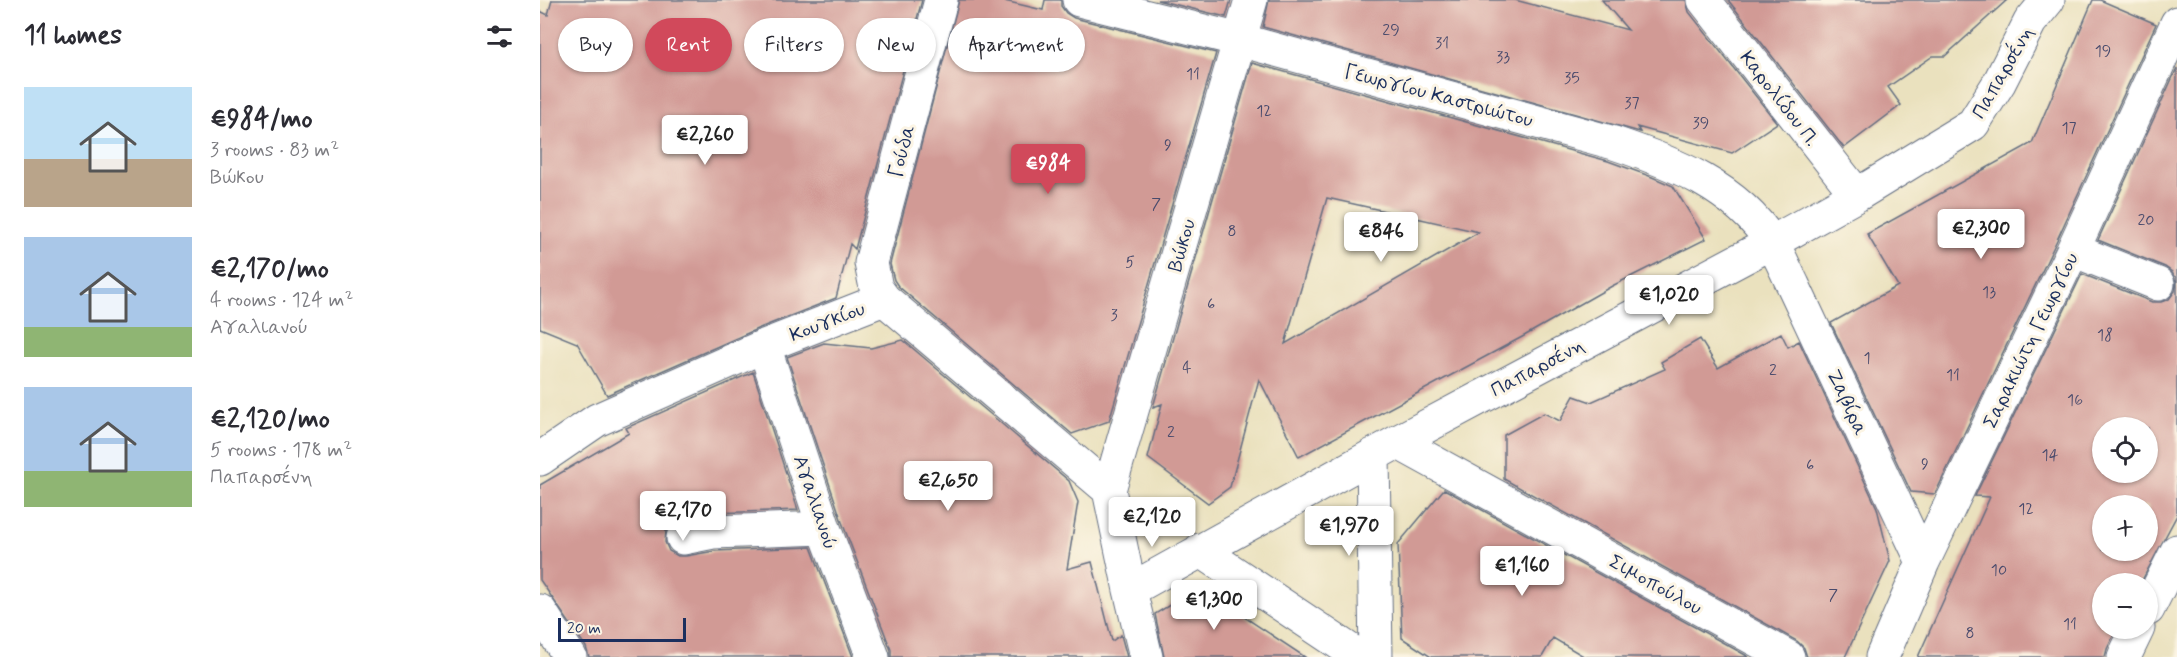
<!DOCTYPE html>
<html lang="en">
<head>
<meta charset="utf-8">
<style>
	:root { --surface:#fff; --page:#f7f7f7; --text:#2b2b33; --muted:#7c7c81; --accent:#d1495b }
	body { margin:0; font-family:Mynerve,sans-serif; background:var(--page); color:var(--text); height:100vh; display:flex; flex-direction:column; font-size:22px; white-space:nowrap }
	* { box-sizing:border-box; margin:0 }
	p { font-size:20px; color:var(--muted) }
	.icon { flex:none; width:33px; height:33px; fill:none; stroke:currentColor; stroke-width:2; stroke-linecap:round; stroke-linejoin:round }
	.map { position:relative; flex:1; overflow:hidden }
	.drawer { display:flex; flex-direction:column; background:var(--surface); width:540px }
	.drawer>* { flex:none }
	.hud { position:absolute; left:18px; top:18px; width:570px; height:54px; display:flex; gap:12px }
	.buttons { position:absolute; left:1552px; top:417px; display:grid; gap:12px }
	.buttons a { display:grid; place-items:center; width:66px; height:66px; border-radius:50%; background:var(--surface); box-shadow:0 2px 4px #0004; font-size:30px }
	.scale { position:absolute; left:18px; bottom:15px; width:128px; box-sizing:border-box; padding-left:6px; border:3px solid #1b2f5e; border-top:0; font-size:16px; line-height:21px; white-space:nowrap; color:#1b2f5e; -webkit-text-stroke:4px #fcf5e5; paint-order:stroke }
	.price { position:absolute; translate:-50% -51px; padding:0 14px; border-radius:6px; background:#fff; color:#222; font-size:20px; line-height:39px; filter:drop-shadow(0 2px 3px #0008) }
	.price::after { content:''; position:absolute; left:50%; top:36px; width:18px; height:14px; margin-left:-9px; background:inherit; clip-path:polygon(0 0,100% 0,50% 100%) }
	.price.current { background:var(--accent); color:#fff }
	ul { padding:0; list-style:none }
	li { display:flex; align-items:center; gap:18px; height:150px; padding:0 24px }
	li span { display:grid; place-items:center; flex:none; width:168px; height:120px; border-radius:0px; color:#555 }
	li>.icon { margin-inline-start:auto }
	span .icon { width:72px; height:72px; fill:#fffc; stroke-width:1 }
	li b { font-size:26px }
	h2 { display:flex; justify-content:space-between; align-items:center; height:72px; padding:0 24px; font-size:26px }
	.tag { padding:0 21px; border-radius:27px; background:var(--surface); box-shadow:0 2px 4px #0004; font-size:21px; line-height:54px }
	.tag.current { background:var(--accent); color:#fff }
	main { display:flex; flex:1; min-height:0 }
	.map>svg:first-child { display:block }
	.building { fill:#d19a95; fill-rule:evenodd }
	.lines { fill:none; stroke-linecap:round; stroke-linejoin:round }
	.minor-casing { stroke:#636d80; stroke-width:35 }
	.minor { stroke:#fff; stroke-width:33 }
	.labels { text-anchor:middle; stroke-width:6; stroke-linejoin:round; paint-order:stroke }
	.number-label { font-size:16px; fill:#484a6c }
	.street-label { font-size:20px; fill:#1b2f5e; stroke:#fcf5e5 }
</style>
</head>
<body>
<main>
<section class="drawer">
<h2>11 homes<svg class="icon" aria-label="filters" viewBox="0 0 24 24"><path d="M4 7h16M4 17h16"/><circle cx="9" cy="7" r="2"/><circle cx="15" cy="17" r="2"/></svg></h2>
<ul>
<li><span style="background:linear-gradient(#bfe0f5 60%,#b9a48a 0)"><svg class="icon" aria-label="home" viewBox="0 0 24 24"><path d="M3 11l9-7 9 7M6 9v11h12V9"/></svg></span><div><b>€984/mo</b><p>3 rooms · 83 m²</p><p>Βώκου</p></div></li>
<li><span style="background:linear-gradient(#a9c7e8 75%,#8fb573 0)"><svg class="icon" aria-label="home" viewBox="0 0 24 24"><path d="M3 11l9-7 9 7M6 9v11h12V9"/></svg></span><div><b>€2,170/mo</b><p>4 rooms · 124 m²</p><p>Αγαλιανού</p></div></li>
<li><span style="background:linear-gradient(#a9c7e8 70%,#8fb573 0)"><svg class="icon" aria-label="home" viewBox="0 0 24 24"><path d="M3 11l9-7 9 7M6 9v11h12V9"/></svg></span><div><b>€2,120/mo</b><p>5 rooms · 178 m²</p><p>Παπαρσένη</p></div></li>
</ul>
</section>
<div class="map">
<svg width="1637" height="657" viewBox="0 0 1637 657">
	<rect width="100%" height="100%" fill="#fcf5e5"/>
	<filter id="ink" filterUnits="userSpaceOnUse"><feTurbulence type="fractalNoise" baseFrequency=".0167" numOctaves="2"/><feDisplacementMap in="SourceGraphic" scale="12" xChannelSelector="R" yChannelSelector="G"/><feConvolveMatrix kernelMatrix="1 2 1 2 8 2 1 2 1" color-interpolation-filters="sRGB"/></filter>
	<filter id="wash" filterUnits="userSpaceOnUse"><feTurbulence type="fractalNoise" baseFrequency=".008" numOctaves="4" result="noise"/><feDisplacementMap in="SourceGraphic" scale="24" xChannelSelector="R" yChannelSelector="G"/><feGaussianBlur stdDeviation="1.35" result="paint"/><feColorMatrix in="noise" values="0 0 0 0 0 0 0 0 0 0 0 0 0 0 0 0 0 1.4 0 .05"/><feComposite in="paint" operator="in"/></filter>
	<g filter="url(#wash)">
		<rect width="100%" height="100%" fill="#eae1be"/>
		<g id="blocks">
			<path class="building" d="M12 0H382L315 249 310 244 296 298 217 329 67 395 37 343 0 328V11L8 15Z
				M419 0H460L503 10 505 0H521V6L526 13 534 18 676 53 569 421 532 434 358 286 354 280 350 264Z
				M617 0H691L686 17Z
				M729 0H975L1088 30 1062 0H1146L1149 12 1237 123 1192 153 1097 127 1100 132 723 27Z
				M1188 0H1467L1405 56H1393L1348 87 1361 105 1304 148Z
				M1553 0H1560L1616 24 1516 242 1395 494 1371 492 1291 323 1358 286 1327 234 1492 143Z
				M712 63 1068 161 1112 177 1133 186 1166 239 1072 286 984 336 759 457 719 379 690 487 668 503 608 458 622 404 613 407ZM787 198 939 232 745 344Z
				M1637 68V515L1600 584H1563V628H1577L1567 649 1565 657H1378L1450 497 1435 496 1542 274 1612 302H1621L1629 299 1635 291 1636 281 1632 272 1625 267 1558 240ZM1563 428H1608V472H1563ZM1563 506H1608V550H1563Z
				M1241 333 1248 347 1259 341 1337 508 1350 561 1305 657H1267L1264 648 1257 641 964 479V435L1004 413 1020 421 1034 396 1051 402 1125 369 1121 362 1160 339 1178 368Z
				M363 340 529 481 538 502 527 569 552 562 572 641 581 635 587 657H351V650L302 522 247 357 284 343 331 348Z
				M213 372 258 510 172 513 139 520 131 524 126 531 125 542 129 551 138 556H146L175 551 271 547 313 657H49L46 647 0 580V485L89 433 86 428Z
				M904 489 1209 657H1045L1013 638 1002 657H891L862 638 858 544Z
				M659 587 765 657H624L615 614Z"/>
		</g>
	</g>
	<g filter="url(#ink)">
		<use href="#blocks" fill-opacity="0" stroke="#636d80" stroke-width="1.5"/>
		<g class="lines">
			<g class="minor-casing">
				<path id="minor" d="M539 0 700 40 1074 143C1134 163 1196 187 1232 243 1240 256 1246 271 1253 285L1383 562
					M1164 0 1317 195
					M1533 250 1618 284
					M344 299 336 288 331 263 401 0
					M224 346 284 528 333 657
					M857 442 1248 657
					M833 455 836 657
					M0 459 57 420 224 346 344 299 569 490
					M569 490 711 0
					M569 490 590 590 606 657
					M143 538 173 532 284 528
					M660 550 820 657
					M590 590 857 442 1231 243 1317 195 1433 124 1459 83 1490 22 1508 0
					M1608 609 1637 551
					M0 611 30 657
					M1342 657 1383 562 1533 250 1637 23
					M1584 657 1598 628"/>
			</g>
			<use href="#minor" class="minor"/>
		</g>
	</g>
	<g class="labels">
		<g class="number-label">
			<text x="851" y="35">29</text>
			<text x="902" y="48">31</text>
			<text x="1563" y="56">19</text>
			<text x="963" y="62">33</text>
			<text x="653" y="79">11</text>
			<text x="1032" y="83">35</text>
			<text x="1092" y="108">37</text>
			<text x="724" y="116">12</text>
			<text x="1161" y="128">39</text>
			<text x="1529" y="133">17</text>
			<text x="628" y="150">9</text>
			<text x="616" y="209">7</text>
			<text x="1606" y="225">20</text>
			<text x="692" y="236">8</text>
			<text x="590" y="267">5</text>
			<text x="1449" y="297">13</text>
			<text x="671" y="309">6</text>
			<text x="574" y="320">3</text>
			<text x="1565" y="340">18</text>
			<text x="1327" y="363">1</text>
			<text x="647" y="372">4</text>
			<text x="1233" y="375">2</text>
			<text x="1413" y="380">11</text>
			<text x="1535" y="405">16</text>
			<text x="631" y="437">2</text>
			<text x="1510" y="460">14</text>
			<text x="1385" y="469">9</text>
			<text x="1270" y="470">6</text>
			<text x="1486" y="514">12</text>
			<text x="1459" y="575">10</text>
			<text x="1293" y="600">7</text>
			<text x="1530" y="629">11</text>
			<text x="1430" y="638">8</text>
		</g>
		<g class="street-label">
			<text transform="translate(1462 72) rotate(-60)" y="7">Παπαρσένη</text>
			<text transform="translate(899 95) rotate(15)" y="7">Γεωργίου Καστριώτου</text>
			<text transform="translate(1240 98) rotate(52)" y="7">Καρολίδου Π.</text>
			<text transform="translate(361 151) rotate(-75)" y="7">Γούδα</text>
			<text transform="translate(641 245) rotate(-74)" y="7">Βώκου</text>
			<text transform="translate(287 321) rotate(-21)" y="7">Κουγκίου</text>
			<text transform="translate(1490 340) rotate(-64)" y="7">Σαρακιώτη Γεωργίου</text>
			<text transform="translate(997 367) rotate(-28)" y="7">Παπαρσένη</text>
			<text transform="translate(1308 402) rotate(65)" y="7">Ζαβίρα</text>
			<text transform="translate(276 502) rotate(71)" y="7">Αγαλιανού</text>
			<text transform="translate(1116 584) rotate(29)" y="7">Σιμοπούλου</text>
		</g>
	</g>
</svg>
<div class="buttons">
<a><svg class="icon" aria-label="locate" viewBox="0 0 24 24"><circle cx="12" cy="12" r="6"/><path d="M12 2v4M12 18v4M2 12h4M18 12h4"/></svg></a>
<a>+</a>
<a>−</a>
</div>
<div class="scale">20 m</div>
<b class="price" style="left:165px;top:166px">€2,260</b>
<b class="price current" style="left:508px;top:195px">€984</b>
<b class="price" style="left:1441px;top:260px">€2,300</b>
<b class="price" style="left:841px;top:263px">€846</b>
<b class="price" style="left:1129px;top:326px">€1,020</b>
<b class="price" style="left:408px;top:512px">€2,650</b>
<b class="price" style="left:143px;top:542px">€2,170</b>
<b class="price" style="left:612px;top:548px">€2,120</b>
<b class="price" style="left:809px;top:557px">€1,970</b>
<b class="price" style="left:982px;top:597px">€1,160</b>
<b class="price" style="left:674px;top:631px">€1,300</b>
<div class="hud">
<a class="tag">Buy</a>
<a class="tag current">Rent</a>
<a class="tag">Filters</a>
<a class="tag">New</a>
<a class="tag">Apartment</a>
</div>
</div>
</main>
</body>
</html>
